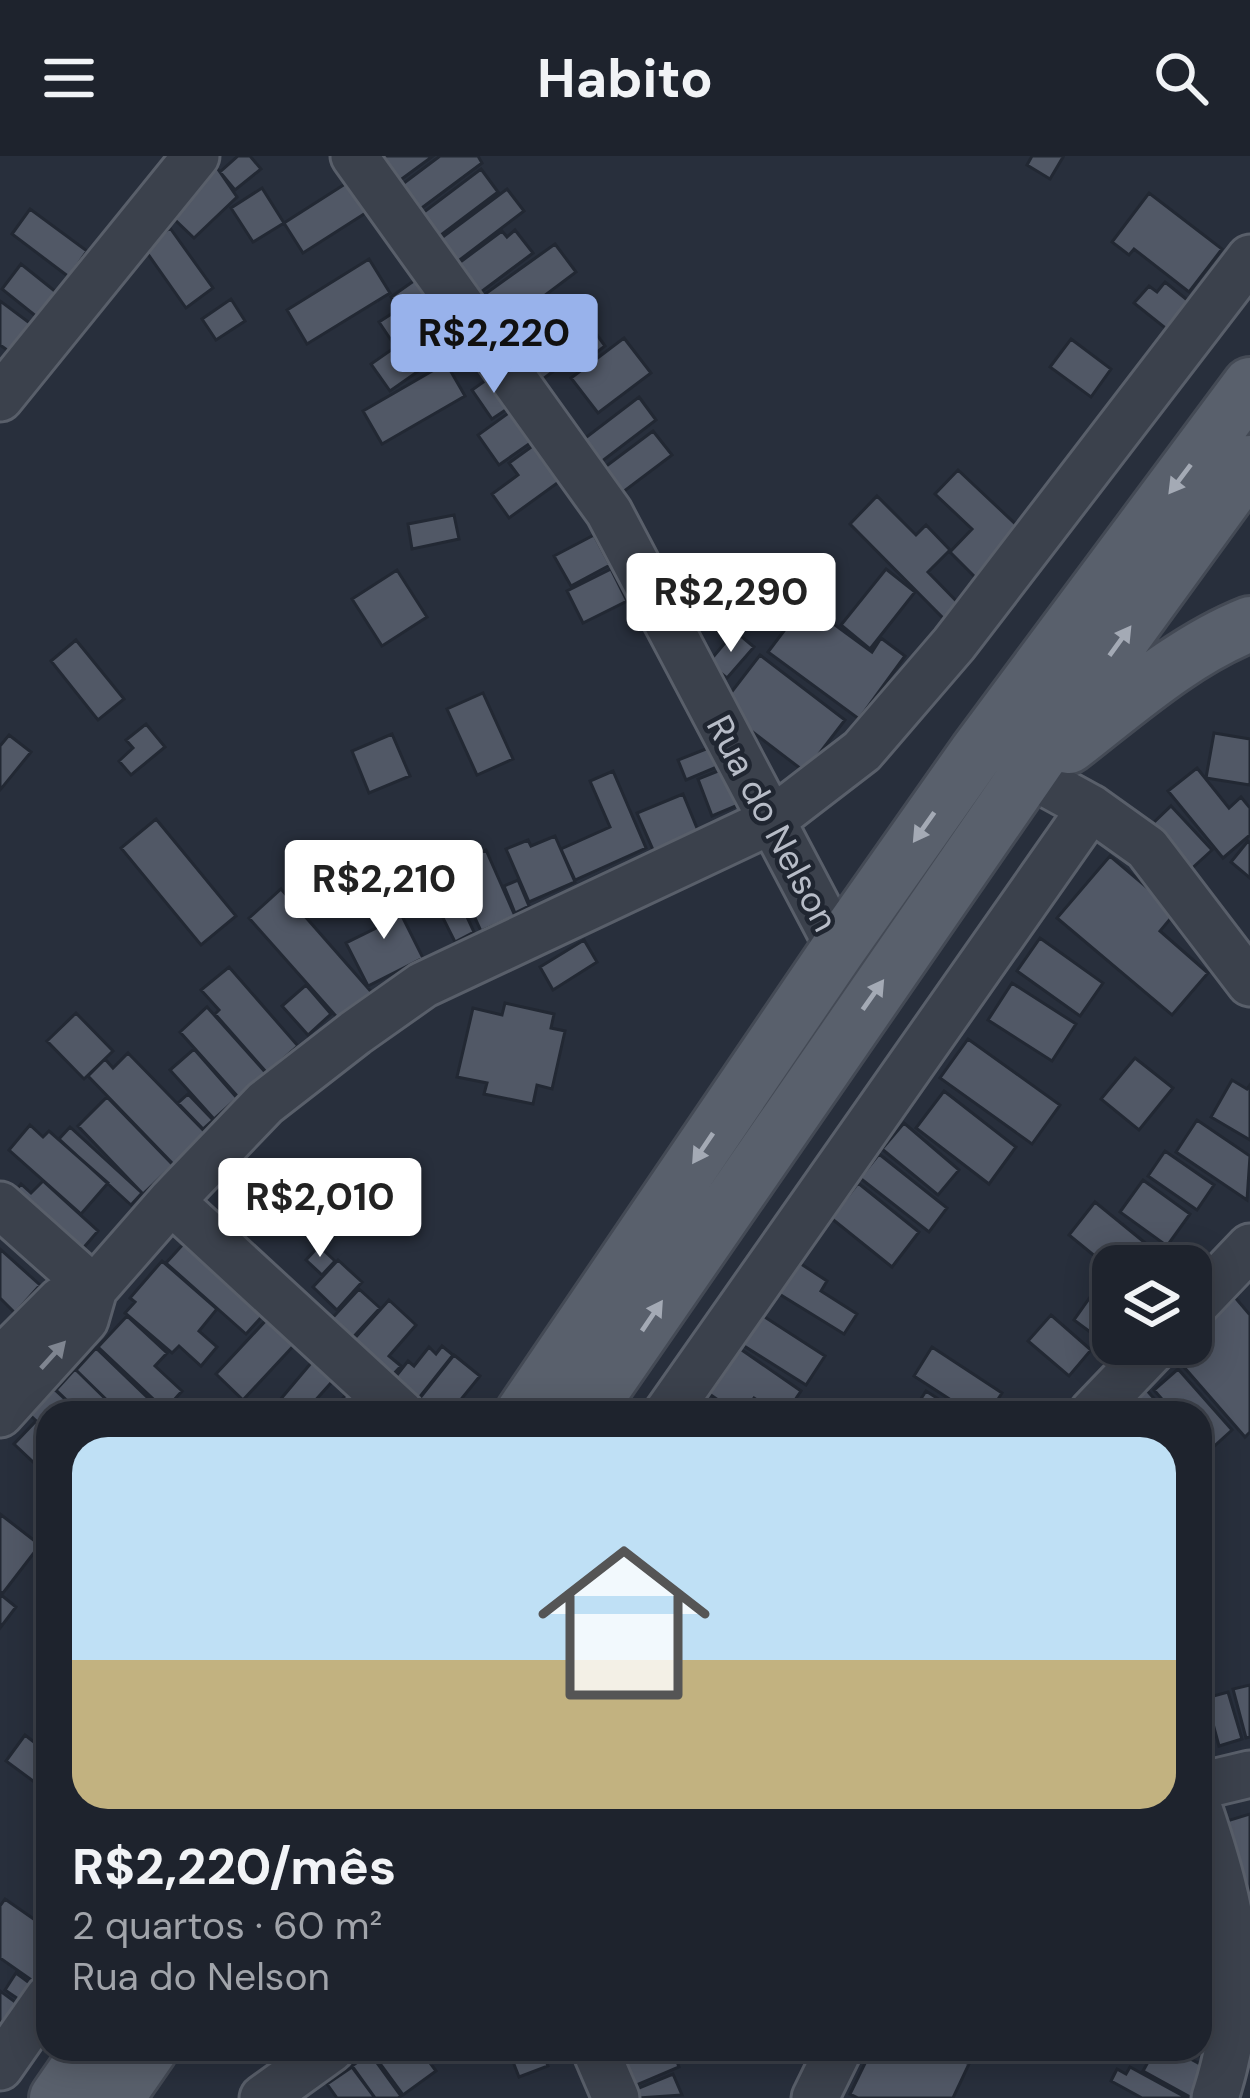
<!DOCTYPE html>
<html lang="pt">
<head>
<meta charset="utf-8">
<style>
	:root { --surface:#1e232d; --page:#262b35; --text:#f1f3f6; --muted:#a1a4aa; --line:#3c4049; --accent:#98b2eb }
	body { margin:0; font-family:"DM Sans",sans-serif; background:var(--page); color:var(--text); height:100vh; display:flex; flex-direction:column; font-size:45px; white-space:nowrap }
	* { box-sizing:border-box; margin:0 }
	p { font-size:39px; color:var(--muted) }
	.icon { flex:none; width:66px; height:66px; fill:none; stroke:currentColor; stroke-width:2; stroke-linecap:round; stroke-linejoin:round }
	.map { position:relative; flex:1; overflow:hidden }
	.sheet { position:absolute; left:36px; top:1245px; width:1176px; height:660px; display:flex; flex-direction:column; background:var(--surface); border-radius:36px; box-shadow:0 6px 30px #0003,0 0 0 3px var(--line) }
	.sheet>* { flex:none }
	.buttons { position:absolute; left:1092px; top:1089px; display:grid; gap:24px }
	.buttons a { display:grid; place-items:center; width:120px; height:120px; border-radius:24px; background:var(--surface); box-shadow:0 6px 30px #0003,0 0 0 3px var(--line); font-size:60px }
	.price { position:absolute; translate:-50% -102px; padding:0 27px; border-radius:12px; background:#fff; color:#222; font-size:39px; line-height:78px; filter:drop-shadow(0 3px 6px #0008) }
	.price::after { content:''; position:absolute; left:50%; top:72px; width:36px; height:27px; margin-left:-18px; background:inherit; clip-path:polygon(0 0,100% 0,50% 100%) }
	.price.selected { background:var(--accent); color:#111 }
	ul { padding:0; list-style:none }
	li { display:grid; align-content:center; gap:24px; height:636px; padding:0 36px }
	li span { display:grid; place-items:center; height:372px; border-radius:36px; color:#555 }
	li>.icon { margin-inline-start:auto }
	span .icon { width:216px; height:216px; fill:#fffc; stroke-width:1 }
	li b { font-size:51px }
	header { display:flex; justify-content:space-between; align-items:center; height:156px; padding:0 36px; background:var(--surface); font-size:54px; font-weight:700 }
	.map>svg:first-child { display:block }
	.building { fill:#515866; stroke:#222833; stroke-width:3 }
	.lines { fill:none; stroke-linecap:round; stroke-linejoin:round }
	.minor-casing { stroke:#595f6a; stroke-width:51 }
	.major-casing { stroke:#444a55; stroke-width:60 }
	.minor { stroke:#3b414c; stroke-width:45 }
	.major { stroke:#59606c; stroke-width:54 }
	.oneway { fill:#a4aab5 }
	.oneway2 { fill:#7f8590 }
	.labels { text-anchor:middle; stroke-width:9; stroke-linejoin:round; paint-order:stroke }
	.street-label { font-size:36px; fill:#b7bcc7; stroke:#202631 }
</style>
</head>
<body>
<header><svg class="icon" aria-label="menu" viewBox="0 0 24 24"><path d="M4 6h16M4 12h16M4 18h16"/></svg>Habito<svg class="icon" aria-label="search" viewBox="0 0 24 24"><circle cx="10" cy="10" r="6"/><path d="M15 15l6 6"/></svg></header>
<div class="map">
<svg width="1250" height="1942" viewBox="0 0 1250 1942">
	<rect width="100%" height="100%" fill="#282f3c"/>
	<path class="building" d="M238 0H250L261 13 235 34 220 16Z
		M381 0H433L399 25Z
		M440 0H478L482 7 419 54 400 30Z
		M1032 0H1061L1063 1 1050 23 1027 9Z
		M213 6 237 41 194 82 170 59Z
		M481 13 498 36 437 82 420 59Z
		M356 21 375 51 303 97 284 67Z
		M262 32 284 67 253 86 231 52Z
		M507 33 524 55 457 106 440 83Z
		M1149 37 1222 93 1189 136 1134 93 1129 99 1112 86Z
		M30 53 87 95 69 121 12 78Z
		M170 72 213 132 186 152 143 91Z
		M515 74 533 97 477 139 455 110 502 75 507 81Z
		M555 88 576 116 503 171 481 141Z
		M369 103 390 137 307 188 287 154Z
		M21 108 56 136 37 161 2 133Z
		M425 117 447 149 393 187 379 166 399 153 391 141Z
		M1165 126 1191 147 1169 175 1134 147 1149 130 1157 136Z
		M231 143 245 165 216 184 202 163Z
		M0 145 31 168 10 196 0 189Z
		M451 152 470 179 390 235 371 208Z
		M579 154 605 190 573 214 567 205 543 223 522 196Z
		M624 182 651 217 598 257 571 222Z
		M1071 183 1111 213 1091 241 1050 211Z
		M446 207 465 240 382 288 363 255Z
		M496 217 516 247 492 263 472 234Z
		M639 241 656 264 597 309 580 286Z
		M517 251 539 281 499 309 478 279Z
		M653 275 672 299 619 339 601 314Z
		M541 284 567 320 509 362 492 338 518 319 509 307Z
		M958 314 1025 377 979 425 950 396 972 373 935 338Z
		M877 340 916 379 926 369 950 394 928 416 964 453 949 468 850 368Z
		M454 359 459 383 412 393 408 368Z
		M594 379 610 409 571 430 554 400Z
		M611 413 627 445 583 467 567 435Z
		M886 413 915 436 870 493 841 469Z
		M397 414 427 461 382 490 352 443Z
		M777 418 793 435 762 465 746 448Z
		M805 447 872 496 881 482 905 500 859 563 768 496Z
		M735 475 754 491 727 522 708 507Z
		M76 484 124 543 98 564 51 505Z
		M760 499 845 564 805 616 720 551Z
		M483 537 513 603 477 619 447 553Z
		M146 568 165 591 131 619 119 605 133 592 126 584Z
		M1214 577 1250 583V629L1206 622Z
		M392 578 410 620 369 637 352 595Z
		M9 579 31 596 0 634V590Z
		M716 589 724 608 686 624 678 604Z
		M728 611 743 647 712 660 698 623Z
		M1197 612 1229 652 1241 641 1250 652V679L1223 702 1168 635Z
		M613 615 646 692 575 724 561 693 610 671 590 625Z
		M683 638 699 677 654 696 637 657Z
		M1171 650 1212 694 1189 715 1148 672Z
		M156 663 236 760 201 789 121 692Z
		M555 680 575 726 529 746 506 693 528 684 531 690Z
		M1248 685 1250 687V722L1231 706Z
		M486 694 515 760 481 775 451 709Z
		M1110 700 1176 756 1160 775 1208 817 1172 859 1057 762Z
		M518 724 529 750 515 757 504 730Z
		M281 733 374 839 343 868 249 762Z
		M389 734 423 802 368 830 346 787 378 771 366 747Z
		M462 750 474 776 455 786 442 760Z
		M1040 782 1103 827 1080 860 1017 815Z
		M584 784 597 806 553 834 540 811Z
		M229 811 298 890 267 917 215 858 219 854 201 834Z
		M1012 827 1076 868 1052 905 988 864Z
		M306 829 331 858 308 879 282 850Z
		M505 847 554 858 551 872 565 875 552 933 537 929 533 948 484 938 487 927 457 921 473 852 502 859Z
		M207 851 266 917 239 942 180 876Z
		M76 857 113 895 84 923 47 885Z
		M968 883 1060 949 1032 988 940 922Z
		M194 893 237 942 214 963 170 914Z
		M128 897 206 977 174 1009 88 920 105 903 113 912Z
		M1135 902 1173 932 1139 974 1101 943Z
		M1232 924 1247 933 1250 929V984L1211 961Z
		M944 935 1016 991 989 1028 916 972Z
		M188 938 213 964 203 973 178 947Z
		M107 941 173 1009 143 1038 78 970Z
		M1197 964 1250 1000 1247 1044 1176 996Z
		M904 967 959 1014 938 1039 882 993Z
		M30 969 43 981 49 975 108 1027 81 1058 9 994Z
		M70 971 142 1037 131 1049 59 983Z
		M1165 995 1214 1029 1197 1054 1148 1020Z
		M879 998 947 1052 929 1076 860 1022Z
		M1143 1024 1190 1058 1167 1090 1120 1056Z
		M43 1025 98 1075 79 1097 13 1038 21 1028 31 1037Z
		M858 1027 919 1076 892 1111 831 1062Z
		M1095 1046 1171 1108 1170 1110H1113V1115L1069 1079Z
		M186 1085 266 1156 246 1178 166 1107Z
		M319 1090 335 1105 322 1119 306 1104Z
		M0 1093 40 1129 15 1157 0 1142Z
		M338 1104 362 1126 337 1154 313 1131Z
		M795 1104 827 1125 821 1135 857 1158 844 1178 776 1136Z
		M162 1105 217 1153 199 1175 217 1191 201 1210 179 1190 172 1197 125 1157 135 1146 130 1142Z
		M1103 1123 1113 1131V1184L1109 1190 1074 1164Z
		M359 1133 380 1152 346 1189 325 1170Z
		M1233 1139 1250 1159V1276L1245 1281 1170 1195 1177 1188H1191V1176Z
		M389 1144 416 1169 389 1200 401 1210 385 1227 346 1192Z
		M760 1158 825 1200 806 1229 741 1188Z
		M1051 1159 1091 1194 1069 1220 1028 1185Z
		M127 1160 167 1197 155 1210 182 1235 165 1254 98 1191Z
		M270 1160 297 1186 243 1244 216 1218Z
		M442 1190 453 1199 411 1252 386 1233 408 1205 414 1210 429 1191 436 1198Z
		M736 1190 801 1235 786 1257H777L754 1242 744 1257H737L705 1235Z
		M932 1191 1002 1237 989 1257H971L914 1220Z
		M96 1192 151 1245 139 1257H120L76 1214Z
		M454 1199 480 1220 450 1257H418L412 1252Z
		M317 1200 338 1219 304 1257H269Z
		M75 1213 120 1257H80L56 1234Z
		M1178 1213 1232 1274 1200 1303V1257H1174L1154 1234Z
		M1134 1220 1167 1257H1095Z
		M54 1233 80 1257H48V1276L30 1259Z
		M926 1235 960 1257H904L911 1246 917 1249Z
		M348 1236 372 1257H331Z
		M699 1238 729 1257H687Z
		M36 1265 48 1277V1320L14 1288Z
		M0 1358 40 1389 3 1437 0 1435Z
		M0 1438 16 1451 0 1472Z
		M1250 1529V1581L1246 1582 1233 1533Z
		M1228 1536 1242 1583 1219 1590 1206 1542Z
		M25 1579 48 1597V1636L6 1605Z
		M1250 1658V1735L1238 1739 1217 1668Z
		M5 1743 48 1773V1819L40 1830 0 1802V1750Z
		M1213 1748 1228 1811 1201 1817 1200 1752Z
		M16 1817 39 1834 27 1849 5 1834Z
		M1200 1824 1243 1846 1205 1902 1187 1893H1200Z
		M0 1835 22 1851 0 1882Z
		M420 1893 436 1915 403 1939 370 1894Z
		M427 1893H475L431 1907Z
		M508 1893H541L548 1910 519 1921Z
		M617 1893H672L679 1911 632 1931Z
		M872 1893H939L969 1908 953 1942H858L850 1938Z
		M1145 1893H1172L1211 1914 1192 1942 1143 1915 1152 1899Z
		M370 1897 401 1940 398 1942H375L352 1910Z
		M352 1911 375 1942H337L327 1928Z
		M1130 1911 1187 1942H1142L1111 1925 1117 1913 1126 1918Z
		M673 1918 682 1939 638 1942 634 1934Z"/>
	<g class="lines">
		<g class="minor-casing">
			<path id="minor" d="M354 0 609 356 839 792
				M0 242 196 0
				M1029 618 1091 652 1147 692 1250 827
				M171 1045 401 1257
				M0 1049 94 1133
				M1191 1153 1250 1091
				M0 1205 61 1144 94 1133
				M667 1257 1091 652
				M1092 1257 1158 1188
				M0 1258 85 1164 94 1133 171 1045 265 947 355 877 423 829 771 665 862 595 954 488 1250 102
				M1200 1630 1250 1618
				M1200 1656C1236 1763 1250 1834 1215 1942
				M595 1893 616 1942
				M0 1911 48 1842
				M263 1942 331 1893
				M815 1942 839 1893"/>
		</g>
		<g class="major-casing">
			<path id="major" d="M1069 590C1126 546 1182 495 1250 468
				M523 1257 839 792 977 596 1250 229
				M586 1257 1093 523 1250 307
				M57 1942 91 1893
				M116 1942 150 1893"/>
		</g>
		<use href="#minor" class="minor"/>
		<use href="#major" class="major"/>
	</g>
	<defs><path id="oneway-solid" d="M-6-.8H1V-3.2L6.5 0L1 3.2V.8H-6Z" transform="scale(3)"/></defs>
	<g class="oneway">
		<use href="#oneway-solid" transform="translate(1180 323) rotate(127)"/>
		<use href="#oneway-solid" transform="translate(1120 485) rotate(-54)"/>
		<use href="#oneway-solid" transform="translate(924 671) rotate(125)"/>
		<use href="#oneway-solid" transform="translate(873 839) rotate(-55)"/>
		<use href="#oneway-solid" transform="translate(703 992) rotate(124)"/>
		<use href="#oneway-solid" transform="translate(652 1160) rotate(-56)"/>
	</g>
	<use class="oneway2" href="#oneway-solid" transform="translate(53 1199) rotate(-48)"/>
	<g class="labels">
		<g class="street-label">
			<text transform="translate(773 667) rotate(62)" y="13">Rua do Nelson</text>
		</g>
	</g>
</svg>
<div class="buttons">
<a><svg class="icon" aria-label="layers" viewBox="0 0 24 24"><path d="M12 4l9 5-9 5-9-5zM3 14l9 5 9-5"/></svg></a>
</div>
<b class="price selected" style="left:494px;top:240px">R$2,220</b>
<b class="price" style="left:731px;top:499px">R$2,290</b>
<b class="price" style="left:384px;top:786px">R$2,210</b>
<b class="price" style="left:320px;top:1104px">R$2,010</b>
<section class="sheet">
<ul>
<li><span style="background:linear-gradient(#bfe0f5 60%,#c2b280 0)"><svg class="icon" aria-label="home" viewBox="0 0 24 24"><path d="M3 11l9-7 9 7M6 9v11h12V9"/></svg></span><div><b>R$2,220/mês</b><p>2 quartos · 60 m²</p><p>Rua do Nelson</p></div></li>
</ul>
</section>
</div>
</body>
</html>
